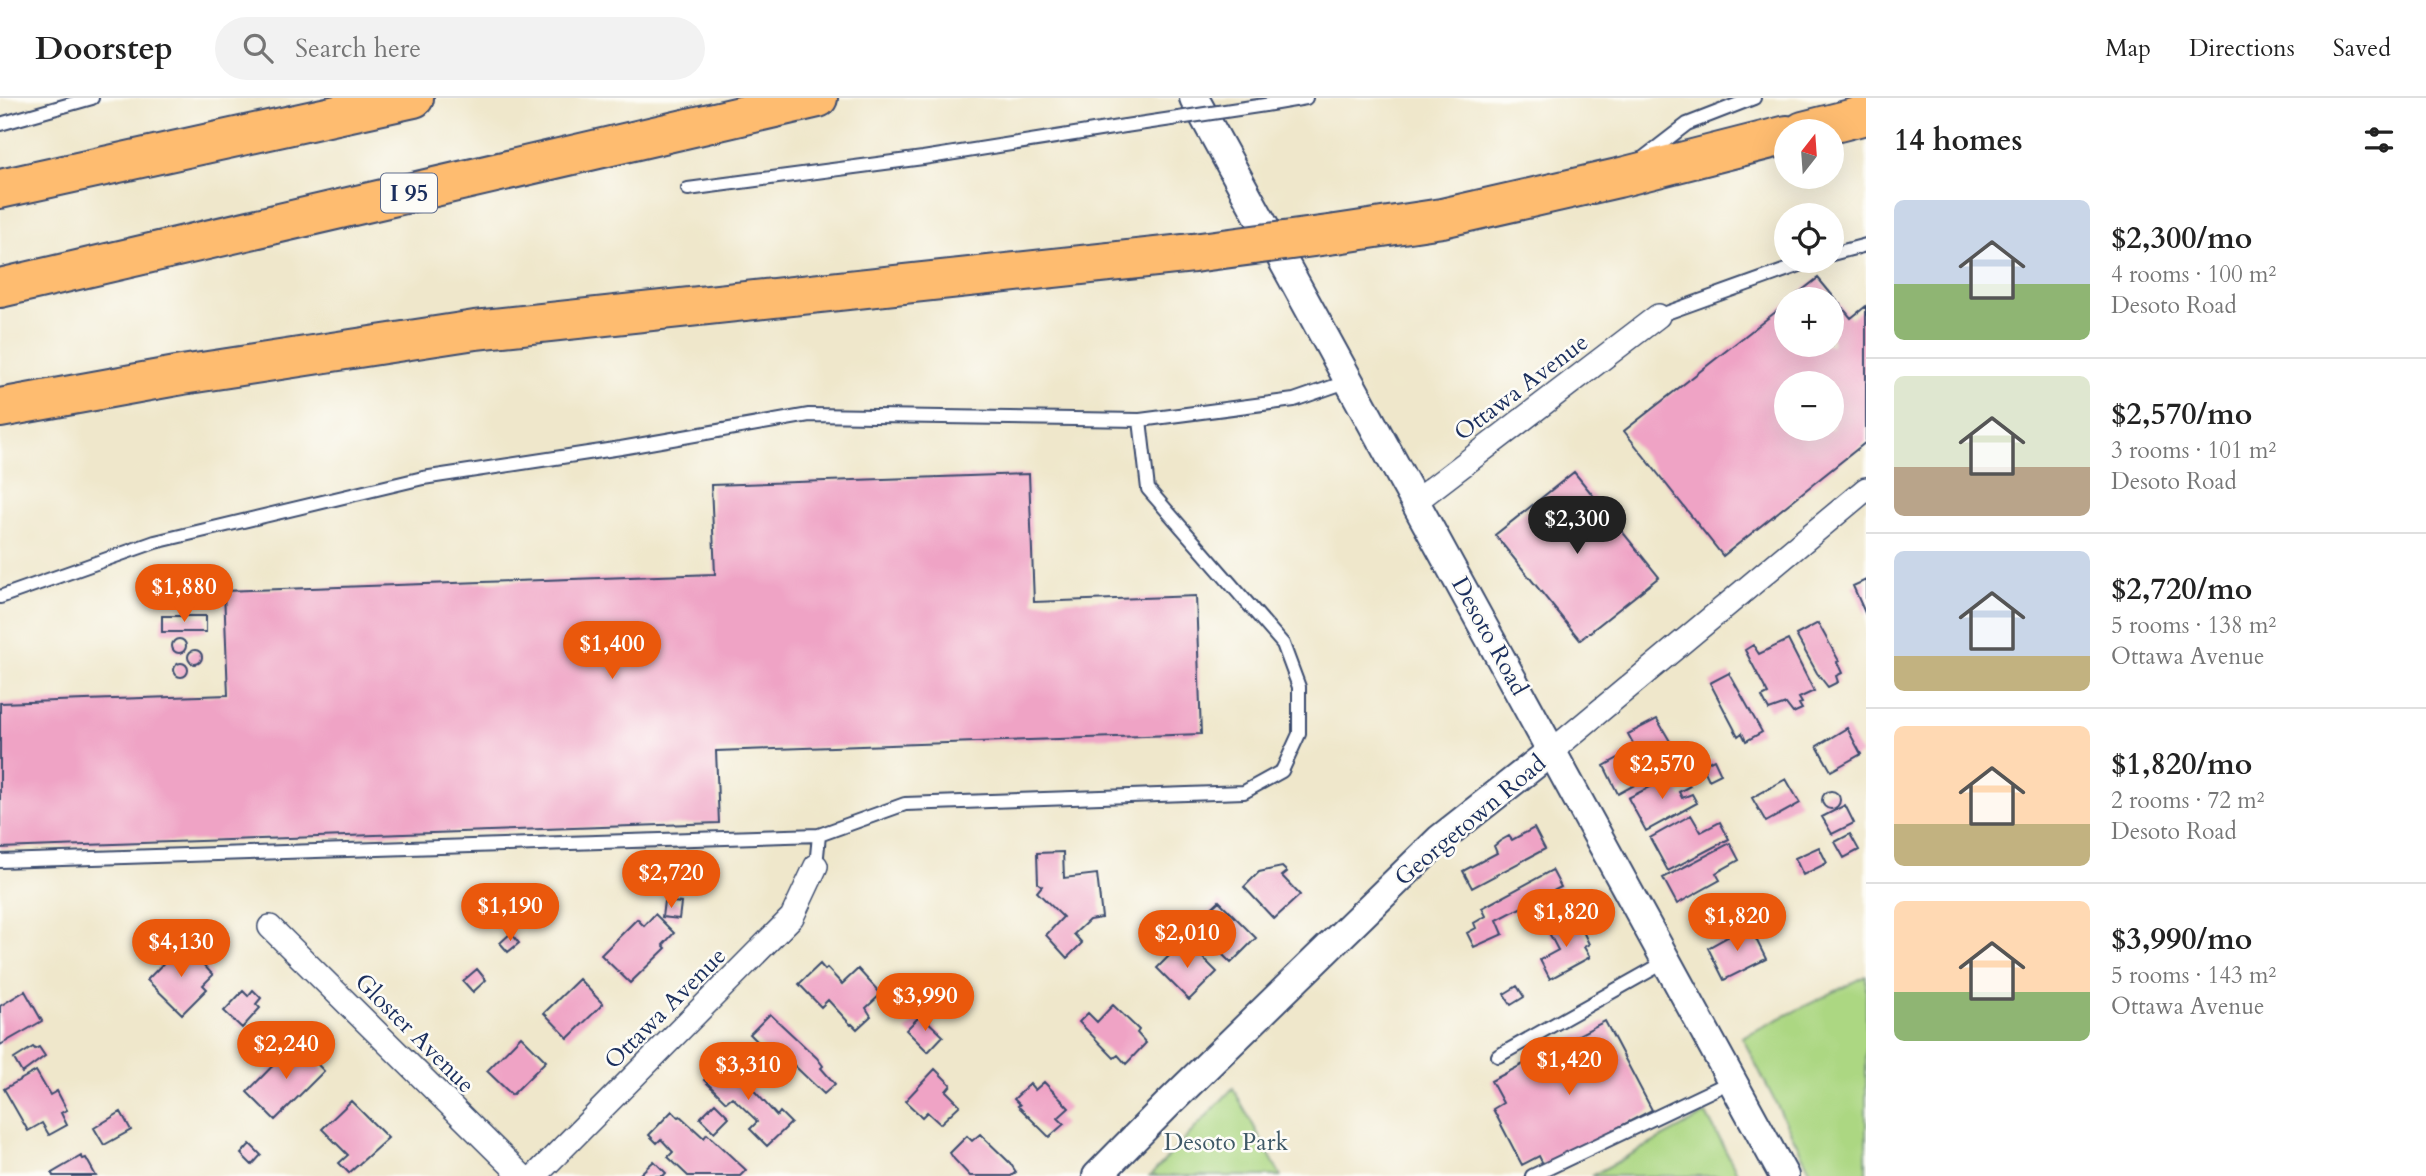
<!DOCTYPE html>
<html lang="en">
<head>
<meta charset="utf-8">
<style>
	:root { --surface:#fff; --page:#f2f2f2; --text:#222; --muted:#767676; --line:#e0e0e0; --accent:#ea580c }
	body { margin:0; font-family:Cardo,serif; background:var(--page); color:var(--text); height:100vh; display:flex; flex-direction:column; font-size:26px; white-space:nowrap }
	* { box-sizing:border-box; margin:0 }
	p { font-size:23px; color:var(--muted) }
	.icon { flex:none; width:38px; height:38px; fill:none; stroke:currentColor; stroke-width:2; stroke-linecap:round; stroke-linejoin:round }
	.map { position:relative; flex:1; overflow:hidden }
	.sheet { display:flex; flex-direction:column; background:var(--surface); width:560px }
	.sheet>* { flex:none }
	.needle { width:46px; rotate:17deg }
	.fabs { position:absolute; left:1774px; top:21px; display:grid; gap:14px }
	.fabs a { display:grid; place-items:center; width:70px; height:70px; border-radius:50%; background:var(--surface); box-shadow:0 7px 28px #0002; font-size:35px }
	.price { position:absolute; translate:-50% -60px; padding:0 16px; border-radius:24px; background:var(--accent); color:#fff; font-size:23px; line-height:46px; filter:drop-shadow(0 2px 4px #0008) }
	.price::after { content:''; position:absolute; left:50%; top:42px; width:21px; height:16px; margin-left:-10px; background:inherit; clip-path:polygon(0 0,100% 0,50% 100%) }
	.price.on { background:#222; color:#fff }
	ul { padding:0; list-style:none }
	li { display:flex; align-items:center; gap:21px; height:175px; padding:0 28px }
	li+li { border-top:2px solid var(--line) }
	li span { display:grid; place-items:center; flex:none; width:196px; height:140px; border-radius:10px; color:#555 }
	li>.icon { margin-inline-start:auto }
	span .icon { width:84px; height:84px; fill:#fffc; stroke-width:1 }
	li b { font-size:30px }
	h2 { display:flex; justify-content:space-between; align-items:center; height:84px; padding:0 28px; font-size:30px }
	header { display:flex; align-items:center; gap:42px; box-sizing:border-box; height:98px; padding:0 35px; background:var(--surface); border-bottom:2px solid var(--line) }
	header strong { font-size:33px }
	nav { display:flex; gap:38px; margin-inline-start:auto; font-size:24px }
	.search { width:490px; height:63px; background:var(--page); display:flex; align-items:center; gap:18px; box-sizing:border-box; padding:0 24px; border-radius:38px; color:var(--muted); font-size:26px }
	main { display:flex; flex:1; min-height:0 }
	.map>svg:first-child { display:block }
	.green { fill:#acd782; stroke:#648370; stroke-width:2 }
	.building { fill:#efa3c5; fill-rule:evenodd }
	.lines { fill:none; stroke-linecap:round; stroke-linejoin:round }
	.service-casing { stroke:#3b4b6e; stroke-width:16 }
	.minor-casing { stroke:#3b4b6e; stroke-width:26 }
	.tertiary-casing { stroke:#3b4b6e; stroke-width:32 }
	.motorway-casing { stroke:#3b4b6e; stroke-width:42 }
	.service { stroke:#fff; stroke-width:12 }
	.minor { stroke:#fff; stroke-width:23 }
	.tertiary { stroke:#fff; stroke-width:28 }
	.motorway { stroke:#febc70; stroke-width:38 }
	.service-bridge-casing { stroke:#3b4b6e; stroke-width:16; stroke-linecap:butt }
	.motorway-bridge-casing { stroke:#3b4b6e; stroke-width:42; stroke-linecap:butt }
	.service-bridge { stroke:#fff; stroke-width:12 }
	.motorway-bridge { stroke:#febc70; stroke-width:38 }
	.labels { text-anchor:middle; stroke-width:5; stroke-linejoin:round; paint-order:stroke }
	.shield { fill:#fdfcf7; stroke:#5f6c8c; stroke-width:2 }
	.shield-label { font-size:23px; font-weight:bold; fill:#1b2f5e }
	.street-label { font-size:24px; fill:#1b2f5e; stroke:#fdfcf7 }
	.park-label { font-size:24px; fill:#3f5967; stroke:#fdfcf7 }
</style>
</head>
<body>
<header>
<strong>Doorstep</strong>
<div class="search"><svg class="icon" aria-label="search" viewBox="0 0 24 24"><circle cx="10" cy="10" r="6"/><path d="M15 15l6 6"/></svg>Search here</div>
<nav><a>Map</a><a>Directions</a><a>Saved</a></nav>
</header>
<main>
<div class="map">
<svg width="1866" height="1078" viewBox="0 0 1866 1078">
	<rect width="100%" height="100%" fill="#fdfcf7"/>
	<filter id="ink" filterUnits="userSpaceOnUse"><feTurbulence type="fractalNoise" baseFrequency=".0143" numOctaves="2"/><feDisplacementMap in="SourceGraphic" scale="14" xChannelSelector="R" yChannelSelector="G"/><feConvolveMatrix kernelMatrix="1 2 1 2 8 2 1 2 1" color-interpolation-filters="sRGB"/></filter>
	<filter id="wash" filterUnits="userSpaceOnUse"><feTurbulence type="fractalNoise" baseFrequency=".00686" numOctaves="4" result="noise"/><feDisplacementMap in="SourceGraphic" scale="28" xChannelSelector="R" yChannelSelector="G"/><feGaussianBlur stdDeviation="1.57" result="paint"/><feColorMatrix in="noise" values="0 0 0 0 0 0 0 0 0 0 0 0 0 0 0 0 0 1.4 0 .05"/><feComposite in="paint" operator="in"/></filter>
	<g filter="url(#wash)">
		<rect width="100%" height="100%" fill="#efe7cb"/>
		<path class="green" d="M1866 878V1078H1813L1742 939Z
			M1233 990 1281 1078H1150Z
			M1706 1016 1739 1078H1591Z"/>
		<g id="blocks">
			<path class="building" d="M1818 180 1851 220 1866 208V344L1723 458 1624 333 1787 205V247H1832V201H1791ZM1787 285H1832V331H1787Z
				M1574 374 1659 479 1580 542 1495 437Z
				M1029 376 1034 504 1196 498 1201 636 716 653 719 725 0 750V605L228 597 224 493 715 476 711 387Z
				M1866 482V517L1853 488Z
				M162 518H206V534H162Z
				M1818 525 1839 563 1837 564 1842 575 1836 578 1838 584 1828 589 1817 575 1796 537Z
				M172 548a7 7 0 1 1 14 0a7 7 0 1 1-14 0Z
				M1788 542 1814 593 1799 600 1802 605 1799 606 1802 611 1793 615 1786 606 1769 612 1762 599 1768 596 1745 552 1753 547 1759 556Z
				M188 559a7 7 0 1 1 14 0a7 7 0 1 1-14 0Z
				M174 572a7 7 0 1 1 14 0a7 7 0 1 1-14 0Z
				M1729 575 1762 634 1746 643 1742 635 1738 638 1710 585Z
				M1657 621 1681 662 1618 696 1604 668 1629 654 1627 651 1634 647 1628 636Z
				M1847 630 1861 656 1831 673 1817 648Z
				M1714 661 1721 676 1709 682 1702 667Z
				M1682 673 1690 688 1679 694 1682 700 1692 696 1697 705 1646 733 1628 700Z
				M1786 681 1800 705 1766 724 1752 700Z
				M1822 702a9 9 0 1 1 18 0a9 9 0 1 1-18 0Z
				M1845 707 1854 725 1832 736 1822 719Z
				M1691 717 1701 734 1720 724 1729 741 1668 773 1650 740Z
				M1534 730 1545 751 1472 790 1463 773 1497 755 1494 748 1500 743 1509 738 1512 742Z
				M1850 736 1859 752 1844 760 1835 744Z
				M1730 745 1739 762 1716 775 1720 782 1677 806 1663 780Z
				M1819 749 1827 765 1803 777 1795 760Z
				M1063 754 1064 780 1097 776 1102 820 1089 822 1074 836 1082 845 1067 860 1046 837 1063 819 1037 794 1042 788 1038 785 1037 755Z
				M1282 769 1287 774 1282 778 1300 797 1274 821 1244 789 1259 774Z
				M1552 772 1561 789 1497 822 1503 836 1474 849 1467 835 1476 830 1474 825 1486 818 1482 810Z
				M664 803 681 805 679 821 662 819Z
				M1219 803 1256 840 1231 865 1199 833 1211 822 1205 816Z
				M1761 805 1768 818 1756 825 1749 812Z
				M655 816 674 835 663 847 666 850 630 885 601 857 637 821 644 828Z
				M1569 822 1575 832 1581 829 1589 846 1584 849 1590 859 1550 881 1540 862 1558 852 1548 833Z
				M1749 827 1766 861 1724 882 1708 850Z
				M511 835 519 845 508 854 500 845Z
				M1185 842 1217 874 1189 902 1157 870Z
				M183 845 195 858 197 856 202 861 200 863 213 877 203 887 207 891 182 916 147 882Z
				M820 866 825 872 827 870 842 886 858 871 881 896 866 910 871 918 857 931 852 926 851 927 828 902 821 909 799 886Z
				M477 871 486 882 473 894 463 883Z
				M579 881 603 906 568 940 544 915Z
				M1517 888 1524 899 1511 907 1504 896Z
				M253 892 261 900 256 906 260 910 242 930 224 913 243 893 248 898Z
				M25 893 42 923 0 947V908Z
				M1113 907 1139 932 1137 935 1146 945 1126 966 1118 957 1114 960 1079 924 1088 915 1097 924Z
				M770 916 817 960 823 968 821 970 835 986 824 996 779 953 773 959 750 936Z
				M921 917 943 938 928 954 906 932Z
				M1605 923 1652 1012 1544 1068 1539 1058 1522 1067 1493 1011 1503 1005 1491 983Z
				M521 938 546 963 512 997 487 973Z
				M296 944 324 973 275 1022 247 994Z
				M33 949 35 951 39 949 45 958 22 975 14 961Z
				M724 963 729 969 731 967 777 1018 780 1014 791 1025 767 1048 750 1031 757 1024 756 1022 732 999 726 1004 704 982Z
				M935 971 951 987 946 993 960 1007 940 1026 927 1014 922 1019 905 1003Z
				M36 973 50 997 57 993 67 1012 61 1015 67 1027 49 1037 42 1025 28 1033 4 991Z
				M1044 984 1069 1010 1058 1020 1064 1026 1049 1039 1018 1008 1020 1007 1014 1001 1030 986 1035 992Z
				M351 1003 388 1040 349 1075 339 1065 348 1057 322 1031Z
				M715 1005 729 1019 714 1034 700 1020Z
				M672 1013 678 1019 680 1018 704 1040 707 1036 746 1072 740 1078H688L668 1059 673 1054 661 1041 657 1045 649 1037Z
				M121 1014 131 1032 104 1047 94 1030Z
				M980 1036 1010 1065 1016 1074 1011 1078H970L954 1061 950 1055 967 1038 972 1043Z
				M250 1046 261 1057 252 1067 241 1056Z
				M81 1058 83 1061 86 1060 96 1078H53L52 1075Z
				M654 1063 666 1075 663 1078H638Z"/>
		</g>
	</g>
	<g filter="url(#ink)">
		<use href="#blocks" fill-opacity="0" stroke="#3b4b6e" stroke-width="2"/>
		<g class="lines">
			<g class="service-casing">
				<path id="service" d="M1265 7 1306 0
					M0 26 92 0
					M1643 60 1687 26 1754 0
					M688 91 923 60 1125 28
					M1832 156 1866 147
					M1658 218 1811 163
					M0 499 155 444 423 380 621 350 809 317 1140 322 1294 302 1349 283
					M0 763 819 737 905 706 1244 694 1282 673 1299 636V589L1283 546 1148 391 1140 322
					M816 768 819 737
					M1498 958 1667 863
					M1532 1078 1732 983"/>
			</g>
			<g class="minor-casing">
				<path id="minor" d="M1416 403 1658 218
					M1553 652 1866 391
					M270 829 522 1078
					M535 1078 792 819 816 768"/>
			</g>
			<g class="tertiary-casing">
				<path id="tertiary" d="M1194 0 1784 1078
					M1097 1078 1170 1004 1440 741 1553 652"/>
			</g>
			<g class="motorway-casing">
				<path id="motorway" d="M1803 33 1866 17
					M0 91 414 0
					M1336 136 1442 120 1618 80 1787 37
					M0 190 818 0
					M0 310 182 277 475 232 1193 155"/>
			</g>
			<use href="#service" class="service"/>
			<use href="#minor" class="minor"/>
			<use href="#tertiary" class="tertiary"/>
			<use href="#motorway" class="motorway"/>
			<g class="service-bridge-casing">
				<path id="service-bridge" d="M1125 28 1265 7"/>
			</g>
			<g class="motorway-bridge-casing">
				<path id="motorway-bridge" d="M1193 155 1336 136"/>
			</g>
			<use href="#service-bridge" class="service-bridge"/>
			<use href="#motorway-bridge" class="motorway-bridge"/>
		</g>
	</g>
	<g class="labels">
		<rect class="shield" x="381" y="75.5" width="56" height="39" rx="5"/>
		<g class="shield-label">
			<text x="409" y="103">I 95</text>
		</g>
		<g class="street-label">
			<text transform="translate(1521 289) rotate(-37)" y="8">Ottawa Avenue</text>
			<text transform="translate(1490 538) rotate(61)" y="8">Desoto Road</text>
			<text transform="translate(1470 722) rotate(-40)" y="8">Georgetown Road</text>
			<text transform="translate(665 910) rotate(-45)" y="8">Ottawa Avenue</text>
			<text transform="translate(415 935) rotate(45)" y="8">Gloster Avenue</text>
		</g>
		<g class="park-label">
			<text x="1226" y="1052">Desoto Park</text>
		</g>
	</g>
</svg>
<div class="fabs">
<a><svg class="needle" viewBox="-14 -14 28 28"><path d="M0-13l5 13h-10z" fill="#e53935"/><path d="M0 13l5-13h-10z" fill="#767676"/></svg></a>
<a><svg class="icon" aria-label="locate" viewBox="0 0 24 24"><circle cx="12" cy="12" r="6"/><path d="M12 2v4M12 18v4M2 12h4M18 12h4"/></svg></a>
<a>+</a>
<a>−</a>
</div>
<b class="price on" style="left:1577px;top:458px">$2,300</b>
<b class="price" style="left:184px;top:526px">$1,880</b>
<b class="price" style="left:612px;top:583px">$1,400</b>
<b class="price" style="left:1662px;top:703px">$2,570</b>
<b class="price" style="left:671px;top:812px">$2,720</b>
<b class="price" style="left:510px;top:845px">$1,190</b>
<b class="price" style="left:1566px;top:851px">$1,820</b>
<b class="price" style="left:1737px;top:855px">$1,820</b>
<b class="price" style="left:1187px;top:872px">$2,010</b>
<b class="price" style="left:181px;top:881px">$4,130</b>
<b class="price" style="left:925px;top:935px">$3,990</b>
<b class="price" style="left:286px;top:983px">$2,240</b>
<b class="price" style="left:1569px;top:999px">$1,420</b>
<b class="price" style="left:748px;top:1004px">$3,310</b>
</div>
<section class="sheet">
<h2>14 homes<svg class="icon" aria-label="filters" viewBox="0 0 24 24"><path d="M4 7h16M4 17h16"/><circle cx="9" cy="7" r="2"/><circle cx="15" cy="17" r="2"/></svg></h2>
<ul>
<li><span style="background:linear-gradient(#c9d6e8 60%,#8fb573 0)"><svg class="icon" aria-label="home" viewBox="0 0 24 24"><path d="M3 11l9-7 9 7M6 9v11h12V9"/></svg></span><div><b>$2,300/mo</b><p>4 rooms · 100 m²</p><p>Desoto Road</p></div></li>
<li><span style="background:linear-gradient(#dfe7d0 65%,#b9a48a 0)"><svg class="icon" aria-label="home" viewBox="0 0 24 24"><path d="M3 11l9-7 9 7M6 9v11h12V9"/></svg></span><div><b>$2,570/mo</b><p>3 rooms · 101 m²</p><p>Desoto Road</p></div></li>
<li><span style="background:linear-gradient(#c9d6e8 75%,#c2b280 0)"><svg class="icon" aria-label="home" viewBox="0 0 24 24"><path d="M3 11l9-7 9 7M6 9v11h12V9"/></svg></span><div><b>$2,720/mo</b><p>5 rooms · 138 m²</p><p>Ottawa Avenue</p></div></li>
<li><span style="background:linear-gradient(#ffd9b3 70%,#c2b280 0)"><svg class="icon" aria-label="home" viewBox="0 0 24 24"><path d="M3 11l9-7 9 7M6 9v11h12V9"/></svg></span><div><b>$1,820/mo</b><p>2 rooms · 72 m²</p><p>Desoto Road</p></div></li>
<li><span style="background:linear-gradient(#ffd9b3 65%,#8fb573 0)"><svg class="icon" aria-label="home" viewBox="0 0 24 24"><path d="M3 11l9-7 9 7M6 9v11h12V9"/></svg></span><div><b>$3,990/mo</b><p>5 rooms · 143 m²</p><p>Ottawa Avenue</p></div></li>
</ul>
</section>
</main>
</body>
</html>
